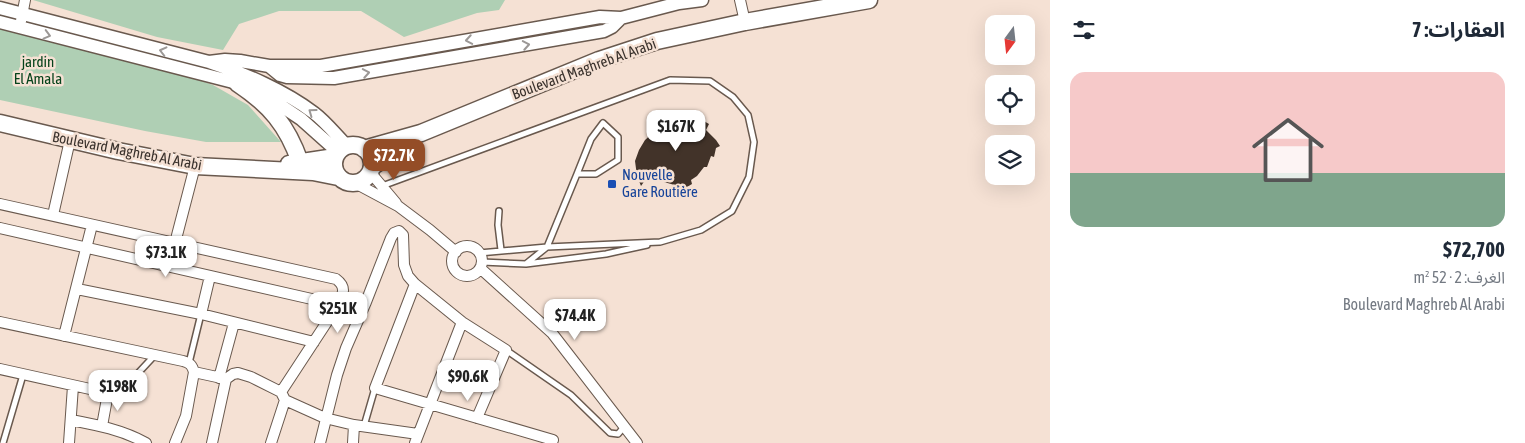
<!DOCTYPE html>
<html lang="ar">
<head>
<meta charset="utf-8">
<style>
	:root { --surface:#fff; --page:#f6f6f7; --text:#1f2937; --muted:#747a83; --line:#e0e1e3; --accent:#944d27 }
	body { margin:0; font-family:"Asap Condensed","Noto Sans Arabic",sans-serif; background:var(--page); color:var(--text); direction:rtl; height:100vh; display:flex; flex-direction:column; font-size:19px; white-space:nowrap }
	* { box-sizing:border-box; margin:0 }
	p { font-size:16px; color:var(--muted) }
	.icon { flex:none; width:28px; height:28px; fill:none; stroke:currentColor; stroke-width:2; stroke-linecap:round; stroke-linejoin:round }
	.map { position:relative; flex:1; overflow:hidden; direction:ltr }
	.panel { display:flex; flex-direction:column; background:var(--surface); width:475px }
	.panel>* { flex:none }
	.needle { width:32px; rotate:195deg }
	.fabs { position:absolute; left:985px; top:15px; display:grid; gap:10px }
	.fabs a { display:grid; place-items:center; width:50px; height:50px; border-radius:10px; background:var(--surface); box-shadow:0 5px 20px #0002; font-size:25px }
	.price { position:absolute; translate:-50% -42px; padding:0 11px; border-radius:10px; background:#fff; color:#222; font-size:16px; line-height:32px; filter:drop-shadow(0 1px 2px #0008) }
	.price::after { content:''; position:absolute; left:50%; top:30px; width:15px; height:11px; margin-left:-8px; background:inherit; clip-path:polygon(0 0,100% 0,50% 100%) }
	.price.active { background:var(--accent); color:#fff }
	ul { padding:0; list-style:none }
	li { display:grid; align-content:center; gap:10px; height:265px; padding:0 20px }
	li+li { border-top:1px solid var(--line) }
	li span { display:grid; place-items:center; height:155px; border-radius:15px; color:#555 }
	li>.icon { margin-inline-start:auto }
	span .icon { width:90px; height:90px; fill:#fffc; stroke-width:1 }
	li b { font-size:21px }
	h2 { display:flex; justify-content:space-between; align-items:center; height:60px; padding:0 20px; font-size:21px }
	main { display:flex; flex:1; min-height:0 }
	.map>svg:first-child { display:block }
	.green { fill:#afcfb4 }
	.building { fill:#423329 }
	.lines { fill:none; stroke-linecap:round; stroke-linejoin:round }
	.service-casing { stroke:#69594e; stroke-width:8 }
	.minor-casing { stroke:#69594e; stroke-width:12 }
	.tertiary-casing { stroke:#69594e; stroke-width:15 }
	.primary-casing { stroke:#69594e; stroke-width:19 }
	.service { stroke:#fff; stroke-width:5 }
	.minor { stroke:#fff; stroke-width:10 }
	.tertiary { stroke:#fff; stroke-width:12 }
	.primary { stroke:#fff; stroke-width:16 }
	.oneway { stroke:#9c9896 }
	.transit-dot { fill:#1a4fb4; stroke:#f5e1d4; stroke-width:2 }
	.labels { text-anchor:middle; stroke-width:5; stroke-linejoin:round; paint-order:stroke }
	.park-label { font-size:15px; fill:#05421a; stroke:#f5e1d4 }
	.street-label { font-size:15px; fill:#3a322d; stroke:#f5e1d4 }
	.transit-label { font-size:15px; fill:#164399; stroke:#f5e1d4; text-anchor:start }
</style>
</head>
<body>
<main>
<section class="panel">
<h2>العقارات: 7<svg class="icon" aria-label="filters" viewBox="0 0 24 24"><path d="M4 7h16M4 17h16"/><circle cx="9" cy="7" r="2"/><circle cx="15" cy="17" r="2"/></svg></h2>
<ul>
<li><span style="background:linear-gradient(#f6c9c9 65%,#7fa58c 0)"><svg class="icon" aria-label="home" viewBox="0 0 24 24"><path d="M3 11l9-7 9 7M6 9v11h12V9"/></svg></span><div><b>$72,700</b><p>الغرف: 2 · 52 m²</p><p>Boulevard Maghreb Al Arabi</p></div></li>
</ul>
</section>
<div class="map">
<svg width="1050" height="443" viewBox="0 0 1050 443">
	<rect width="100%" height="100%" fill="#f5e1d4"/>
	<path class="green" d="M33 0H505L499 10 477 13 404 37 361 11H279L239 24 223 50 157 37Z
		M0 23 165 68 213 85 248 105 281 142H206L145 131 0 100Z"/>
	<path class="building" d="M665 114 675 147 681 119 692 120 693 115 709 124 706 130 716 140 720 146 716 148 714 157 711 156 707 167H704L697 176 691 180 692 184 687 187 678 188V186L657 180 648 176 641 186 637 176 635 161 639 150 645 140 655 131 651 118Z"/>
	<g class="lines">
		<g class="service-casing">
			<path id="service" d="M603 123 618 137V160L596 174H577L591 139Z
				M382 186 670 80 710 81 733 97 748 115 754 142 749 177 732 211 701 230 660 242 547 247 479 253
				M499 211 498 225 501 250
				M482 262 526 264 606 254 647 245
				M527 263 547 247 577 174
				M506 350 571 395 610 433 618 434 624 427
				M189 363 201 314
				M108 393 127 385 155 355
				M364 426 375 388
				M3 443 23 375"/>
		</g>
		<g class="minor-casing">
			<path id="minor" d="M740 0 745 22
				M21 21 25 0
				M370 172 396 203
				M355 183 398 206 430 230 456 252
				M0 204 336 279C347 287 343 294 338 305L281 392
				M53 215 70 140
				M0 228 338 305
				M175 243 195 166
				M452 261a15 15 0 1 1 30 0a15 15 0 1 1-30 0Z
				M480 268 552 333 637 443
				M415 284 375 388 553 440
				M77 289 201 314 314 342
				M201 314 210 276
				M0 322 183 361C190 363 192 365 194 372L226 379 233 374 238 373 251 377 281 392 285 400 325 418 354 425 418 434
				M64 336 92 225
				M0 369 108 393 102 426
				M219 378 234 323
				M71 420C97 425 123 430 146 443
				M69 443 73 386
				M175 443 186 416 194 372
				M212 443 226 379
				M271 443 285 400
				M320 443 337 375 346 348 366 302 391 238 394 233 399 231 403 235 404 265 408 276 415 284 462 322 506 350 477 418
				M353 443 354 425
				M415 443 462 322"/>
		</g>
		<g class="tertiary-casing">
			<path id="tertiary" d="M0 8 209 62C244 73 285 91 314 113 326 122 336 135 347 146
				M0 22 237 83 271 99 301 119 338 152
				M209 62 225 60 240 61 269 66H321L600 17 621 18 679 3 702 0
				M269 66 280 75 287 77 334 78 604 31 612 27 621 18"/>
		</g>
		<g class="primary-casing">
			<path id="primary" d="M237 83C270 105 287 125 300 162
				M0 123 118 151 195 166 313 172 338 177
				M334 164a19 19 0 1 1 38 0a19 19 0 1 1-38 0Z
				M364 149 421 133 599 60 657 41 745 22 869 0
				M289 164 335 157
				M372 167 411 140"/>
		</g>
		<use href="#service" class="service"/>
		<use href="#minor" class="minor"/>
		<use href="#tertiary" class="tertiary"/>
		<use href="#primary" class="primary"/>
	</g>
	<defs><path id="oneway-chevron" d="M-2-3.5L2.5 0L-2 3.5" fill="none" stroke-width="1.6" stroke-linecap="round" stroke-linejoin="round" transform="scale(1.25)"/></defs>
	<g class="oneway">
		<use href="#oneway-chevron" transform="translate(47 35) rotate(15)"/>
		<use href="#oneway-chevron" transform="translate(469 40) rotate(170)"/>
		<use href="#oneway-chevron" transform="translate(526 45) rotate(-10)"/>
		<use href="#oneway-chevron" transform="translate(163 51) rotate(-166)"/>
		<use href="#oneway-chevron" transform="translate(366 73) rotate(-10)"/>
		<use href="#oneway-chevron" transform="translate(312 112) rotate(-144)"/>
	</g>
	<rect class="transit-dot" x="607" y="179" width="10" height="10" rx="2.5"/>
	<g class="labels">
		<g class="park-label">
			<text x="38" y="67">jardin<tspan x="38" dy="17">El Amala</tspan></text>
		</g>
		<g class="street-label">
			<text transform="translate(584 69) rotate(-20)" y="5">Boulevard Maghreb Al Arabi</text>
			<text transform="translate(127 151) rotate(11)" y="5">Boulevard Maghreb Al Arabi</text>
		</g>
		<g class="transit-label">
			<text x="622" y="180">Nouvelle<tspan x="622" dy="17">Gare Routière</tspan></text>
		</g>
	</g>
</svg>
<div class="fabs">
<a><svg class="needle" viewBox="-14 -14 28 28"><path d="M0-13l5 13h-10z" fill="#e53935"/><path d="M0 13l5-13h-10z" fill="#747a83"/></svg></a>
<a><svg class="icon" aria-label="locate" viewBox="0 0 24 24"><circle cx="12" cy="12" r="6"/><path d="M12 2v4M12 18v4M2 12h4M18 12h4"/></svg></a>
<a><svg class="icon" aria-label="layers" viewBox="0 0 24 24"><path d="M12 4l9 5-9 5-9-5zM3 14l9 5 9-5"/></svg></a>
</div>
<b class="price" style="left:676px;top:152px">$167K</b>
<b class="price active" style="left:394px;top:181px">$72.7K</b>
<b class="price" style="left:166px;top:278px">$73.1K</b>
<b class="price" style="left:338px;top:334px">$251K</b>
<b class="price" style="left:575px;top:341px">$74.4K</b>
<b class="price" style="left:468px;top:402px">$90.6K</b>
<b class="price" style="left:118px;top:412px">$198K</b>
</div>
</main>
</body>
</html>
